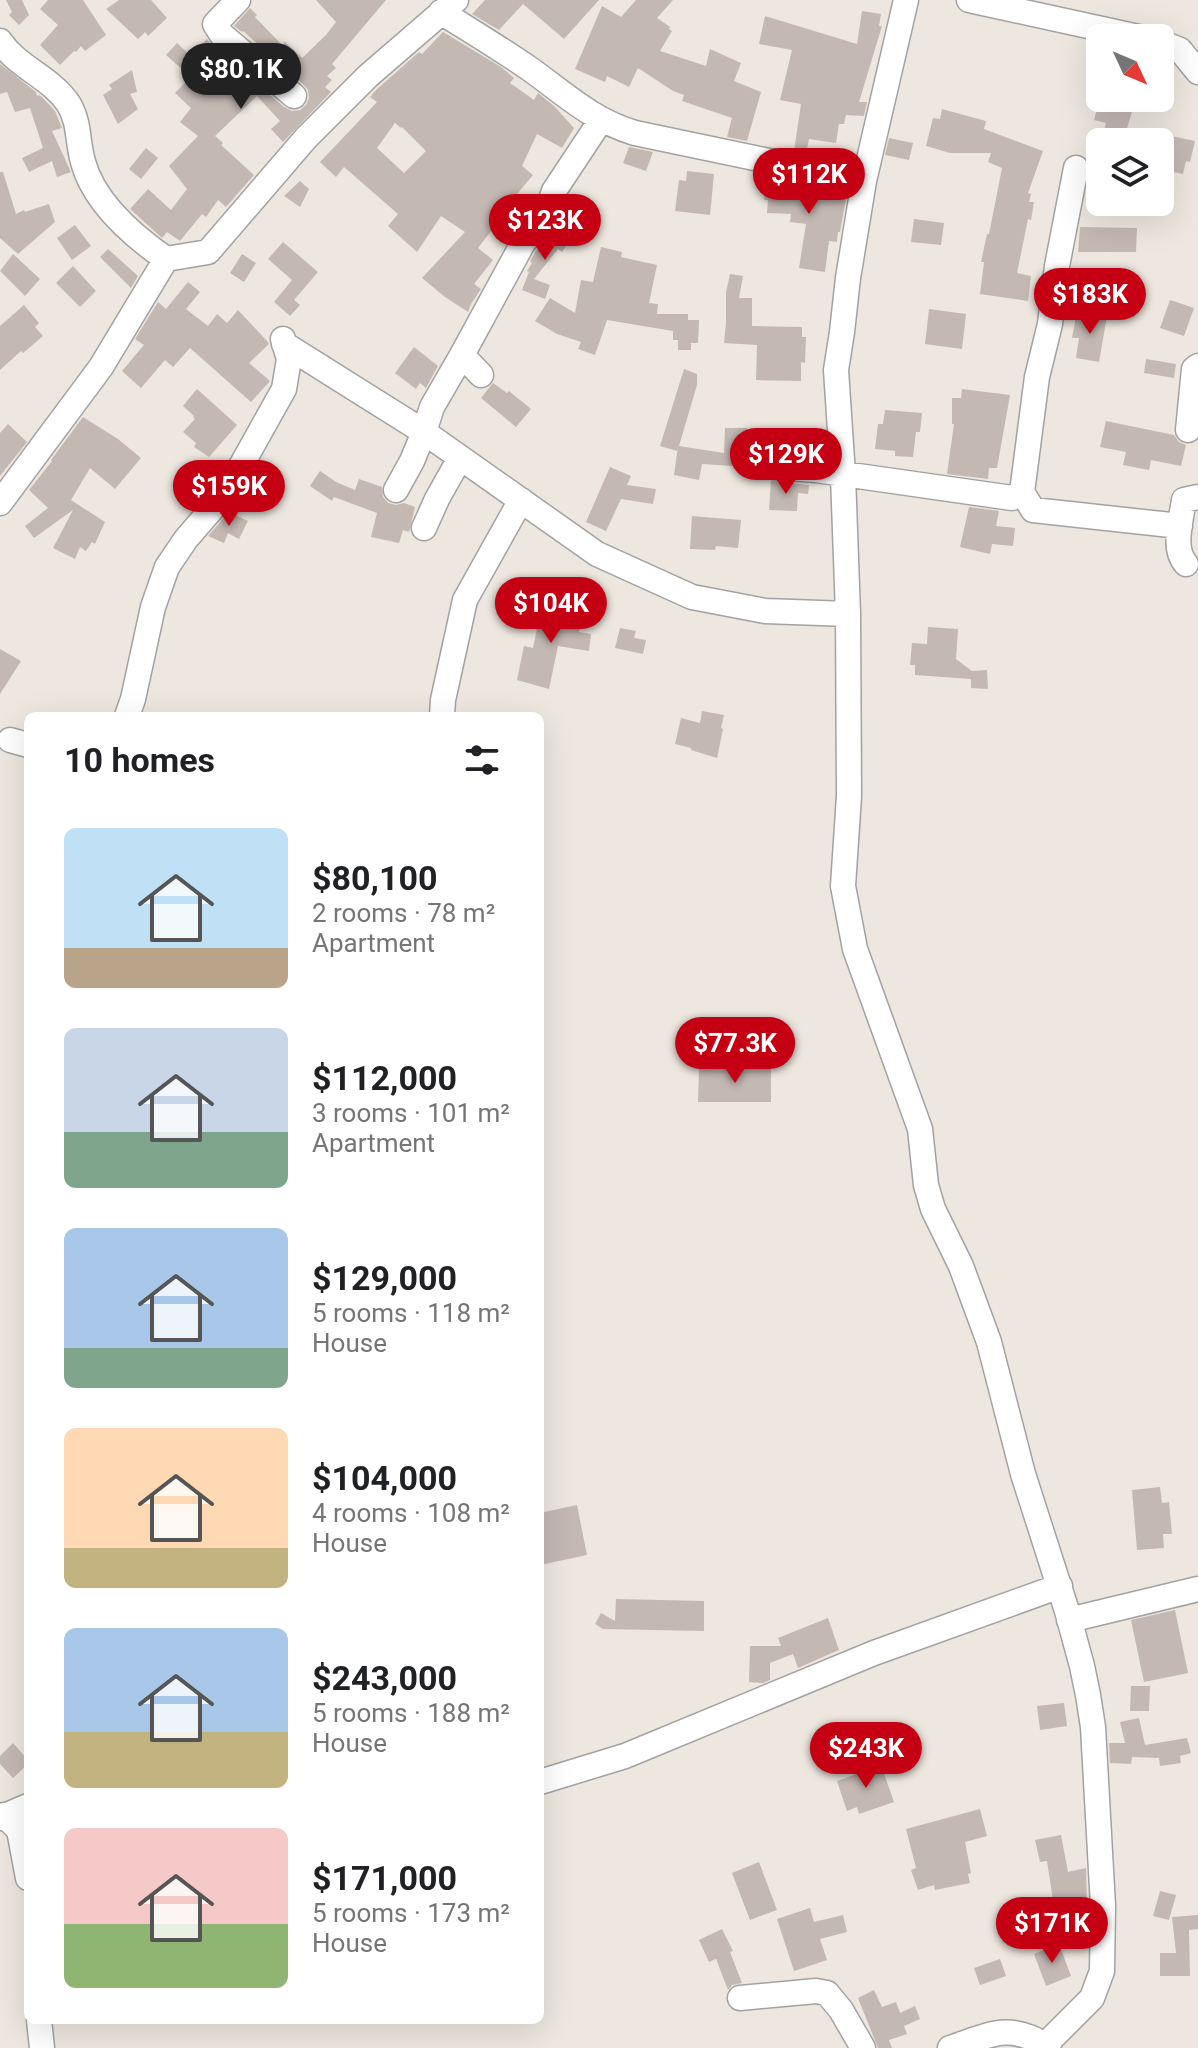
<!DOCTYPE html>
<html lang="en">
<head>
<meta charset="utf-8">
<style>
	:root { --surface:#fff; --page:#f6f6f6; --text:#202124; --muted:#757577; --accent:#c50013 }
	body { margin:0; font-family:Roboto,sans-serif; background:var(--page); color:var(--text); height:100vh; display:flex; flex-direction:column; font-size:30px; white-space:nowrap }
	* { box-sizing:border-box; margin:0 }
	p { font-size:26px; color:var(--muted) }
	.icon { flex:none; width:44px; height:44px; fill:none; stroke:currentColor; stroke-width:2; stroke-linecap:round; stroke-linejoin:round }
	.map { position:relative; flex:1; overflow:hidden }
	.panel { position:absolute; left:24px; top:712px; width:520px; height:1312px; display:flex; flex-direction:column; background:var(--surface); border-radius:12px; box-shadow:0 8px 32px #0002 }
	.panel>* { flex:none }
	.needle { width:52px; rotate:134deg }
	.tools { position:absolute; left:1086px; top:24px; display:grid; gap:16px }
	.tools a { display:grid; place-items:center; width:88px; height:88px; border-radius:12px; background:var(--surface); box-shadow:0 8px 32px #0002; font-size:40px }
	.price { position:absolute; translate:-50% -68px; padding:0 18px; border-radius:28px; background:var(--accent); color:#fff; font-size:26px; line-height:52px; filter:drop-shadow(0 2px 4px #0008) }
	.price::after { content:''; position:absolute; left:50%; top:48px; width:24px; height:18px; margin-left:-12px; background:inherit; clip-path:polygon(0 0,100% 0,50% 100%) }
	.price.current { background:#222; color:#fff }
	ul { padding:0; list-style:none }
	li { display:flex; align-items:center; gap:24px; height:200px; padding:0 40px }
	li span { display:grid; place-items:center; flex:none; width:224px; height:160px; border-radius:12px; color:#555 }
	li>.icon { margin-inline-start:auto }
	span .icon { width:96px; height:96px; fill:#fffc; stroke-width:1 }
	li b { font-size:34px }
	h2 { display:flex; justify-content:space-between; align-items:center; height:96px; padding:0 40px; font-size:34px }
	.map>svg:first-child { display:block }
	.building { fill:#c4b8b3; fill-rule:evenodd }
	.lines { fill:none; stroke-linecap:round; stroke-linejoin:round }
	.minor-casing { stroke:#a2a2a2; stroke-width:27 }
	.minor { stroke:#fff; stroke-width:24 }
</style>
</head>
<body>
<div class="map">
<svg width="1198" height="2048" viewBox="0 0 1198 2048">
	<rect width="100%" height="100%" fill="#ede7df"/>
	<path class="building" d="M6 0H22L29 15 19 25 9 15 12 12Z
		M48 0H83L106 35 85 51 81 46 76 52 74 51 60 65 40 45 58 25 40 9Z
		M119 0H151L167 18 148 36 145 32 138 39 106 9Z
		M316 0H386L332 64 336 68 327 76 332 80 325 87 331 92 283 142 271 129 280 121 257 96 215 136 223 143 221 145 254 175 226 207 218 200 206 217 202 214 180 241 167 232 162 238 130 209 148 189 171 210 187 189 169 166 198 136 180 122 191 108 175 93 191 77 166 55 177 43 191 56 207 39 212 46 284 107 292 111 300 110 306 105 309 98 308 90 304 85 243 31 242 32 234 26 250 8 257 15 255 17 282 45 285 42 302 58 326 35 336 22Z
		M485 0H599L564 39 523 4 499 30 472 14Z
		M636 0H673L657 18 670 27 669 29 672 31 660 51 706 66 710 49 741 63 734 81 761 92 747 141 727 137 732 118 682 101 684 95 673 91 638 68 629 87 607 76 605 82 575 69 602 6 621 17Z
		M862 11 881 14 879 26H882L859 102H867L864 116 846 115 844 124H839L836 143 809 139 806 154 794 151 801 104 780 100 792 50 759 44 765 16 857 44Z
		M443 32 501 67 514 78 510 83 534 100 538 93 554 106 574 128 562 148 537 134 522 166 533 175 496 219 499 221 478 248 493 260 474 284 481 289 471 304 468 312 445 297 422 278 465 232 441 216 417 252 388 226 398 214 344 167 336 177 320 162 377 102 370 97 376 90 419 52 422 54ZM395 123 401 128 402 127 426 151 404 173 377 148Z
		M0 64 36 92 37 96 39 95 42 97 55 111 62 128 52 131 71 172 57 177 52 161 29 172 22 158 43 148 30 108 15 112 7 92 0 94Z
		M132 70 137 92 130 94 138 109 118 124 103 95 112 89 109 85Z
		M1100 98H1136L1123 142H1101L1106 123 1094 120Z
		M942 109 986 121 984 129 1043 151 1028 193 1031 194 1029 202H1034L1031 220 1028 219 1017 273 1031 276 1028 301 980 294 984 262H981L987 234H989L1002 168 988 162 991 153H950L926 146 933 118 940 119Z
		M1167 135 1195 141 1190 162 1186 161 1183 174 1160 169Z
		M889 138 913 143 909 160 885 155Z
		M629 147 653 152 646 171 623 163Z
		M146 148 158 158 141 179 129 169Z
		M687 171 714 174 710 215 675 211 679 180 686 181Z
		M0 172H3L16 214 24 210 25 212 49 204 55 222 18 254 0 238Z
		M767 176 847 193 840 232H838L837 242 829 241 825 272 799 268 806 224 790 222 791 214 767 213 768 200H764Z
		M300 181 309 189 300 207 284 196Z
		M914 219 944 223 941 245 911 242Z
		M75 225 91 246 72 260 57 238Z
		M557 226 573 236 562 252 558 249 534 279 550 285 545 299 522 290 529 272 527 271 532 263 530 261 536 251 541 244 544 246Z
		M1080 227 1137 228 1136 252H1078Z
		M283 242 318 272 294 300 300 305 290 316 274 302 292 280 268 259Z
		M601 247 622 252 621 257 657 265 649 303 658 304 657 314H688V320H699L698 343H691V350H678V340H673V331L607 320 595 355 578 349 581 342 557 334 535 321 550 298 575 313 581 280 593 282Z
		M108 249 138 276 131 288 100 257Z
		M13 254 40 279 25 296 0 271Z
		M242 254 256 263 244 282 230 273Z
		M73 266 96 291 80 307 56 283Z
		M730 274 743 276 739 298H752V326L802 327V337H806L805 363 801 362V381L756 380 757 345 724 343 726 323V292Z
		M188 282 200 292 186 309 208 326 217 314 227 323 238 310 268 342 269 344 249 363 270 381 251 402 190 348 173 367 165 360 141 388 122 371 144 345 135 339 158 302 166 309Z
		M1170 300 1194 308 1184 336 1160 328Z
		M24 305 39 323 35 327 43 336 23 353 21 351 0 370V326Z
		M929 309 966 314 962 349 925 344Z
		M1088 313 1107 316 1099 362 1076 358 1079 338H1072L1076 317 1087 319Z
		M414 347 438 366 426 388 420 383 416 389 395 373Z
		M1146 359 1176 364 1174 378 1144 373Z
		M684 369 697 374V385L679 446 724 453 725 428H747V467L702 464 699 480 674 475 678 446 677 451 660 446Z
		M493 383 507 393 509 391 531 409 516 427 481 398Z
		M197 389 237 425 209 457 194 447 196 443 183 432 195 419 193 417 194 416 183 406Z
		M962 389 1010 395 997 468H989L988 479 947 474 954 424H952V398H961Z
		M885 410 922 413 920 432H916L913 457 895 456V451L875 449 878 424H883Z
		M83 417 118 439 141 458 115 489 90 468 71 500 105 522 95 544 92 542 86 551 80 547 75 559 53 548 73 510 34 538 25 526 48 508 29 490 52 461 51 460Z
		M1106 421 1174 435 1179 442 1186 445 1181 466 1151 460 1149 470 1123 465 1126 452 1100 447Z
		M8 424 27 442 0 476V433Z
		M610 467 631 476 627 485 656 489 653 504 621 499 606 531 586 522Z
		M320 471 336 482 355 490 359 479 382 487 383 497 388 503 396 505 404 503 415 507 409 532 403 530 399 543 371 537 377 513 334 497 332 501 310 486Z
		M771 481 809 485 808 494 798 493 797 511 769 510Z
		M969 507 999 511 996 526 1015 528 1013 546 992 544 990 554 960 547Z
		M229 512 248 521 239 539 228 533 224 543 208 536Z
		M692 516 741 520 738 548 716 546 715 550 690 549Z
		M553 605 569 608 567 615 582 618 579 632 591 634 589 651 558 646 549 689 517 680 524 646 533 648 541 609 552 612Z
		M928 627 958 629 956 659 972 671 987 670 988 689 971 688V679L915 675V665H910L912 643 927 644Z
		M620 628 636 631 634 638 646 640 643 654 615 648Z
		M0 649 21 661 0 694Z
		M702 711 724 715 721 728 723 729 717 758 691 750V748L675 744 681 718 700 723Z
		M699 1068 771 1069V1102H698Z
		M1160 1487 1162 1503 1169 1502 1172 1534H1163L1164 1548 1137 1550 1132 1490Z
		M577 1505 587 1555 540 1565V1513Z
		M616 1599 704 1601V1631L603 1629 595 1624 601 1613 615 1621Z
		M1175 1610 1188 1673 1144 1682 1131 1620Z
		M828 1618 839 1650 798 1668 793 1654 770 1663V1680L763 1683 749 1682 750 1646H781L778 1638Z
		M1131 1686H1150L1149 1711H1130Z
		M1064 1703 1067 1726 1040 1730 1037 1706Z
		M1139 1718 1145 1745 1187 1738 1191 1753 1180 1756 1181 1763 1160 1766 1159 1758 1132 1757 1131 1764 1110 1763 1109 1743H1125L1120 1722Z
		M13 1743 28 1760V1764L13 1778 0 1764V1756Z
		M881 1765 894 1802 859 1814 857 1807 847 1811 837 1781Z
		M980 1809 987 1836 965 1842 971 1873 968 1874 970 1883 935 1890 934 1885 918 1890 911 1870 916 1868 906 1829Z
		M1061 1835 1068 1872 1086 1868 1087 1908 1072 1910V1907L1065 1908 1064 1905 1054 1907 1047 1861 1040 1862 1035 1840Z
		M759 1862 777 1910 750 1920 732 1873Z
		M1160 1891 1176 1895 1169 1920 1153 1916Z
		M810 1908 814 1922 843 1915 847 1932 820 1939 827 1960 794 1971 777 1919Z
		M1198 1915V1929L1189 1930 1190 1976H1160V1953H1176L1172 1917Z
		M722 1929 733 1951 730 1952 742 1983 732 1985 728 1990 716 1959 709 1962 699 1940Z
		M1059 1944 1071 1976 1046 1986 1034 1954Z
		M1000 1959 1006 1976 980 1985 974 1968Z
		M874 1990 882 2007 896 2002 900 2013 915 2006 920 2019 904 2026 907 2034 889 2040 892 2048H878L858 1998Z"/>
	<g class="lines">
		<g class="minor-casing">
			<path id="minor" d="M238 0 215 24 222 35 294 96
				M906 0 864 181 848 278 842 332 836 370 843 475 848 614 849 796 843 886 855 949 920 1129 926 1185 933 1209 961 1266 989 1342 1023 1474 1067 1611 1082 1666 1088 1695 1093 1727 1103 1906 1102 1971 1092 1998 1052 2038 1046 2048
				M969 0 1143 38
				M441 12C471 31 501 49 530 69 566 95 592 120 635 133L864 181
				M0 41C17 67 50 77 68 103 80 122 77 141 83 162 94 203 133 236 166 259L208 252 306 138 368 76 456 0
				M1160 42 1180 50 1198 72
				M284 344 424 432 412 461 396 490
				M462 355 432 407 424 432 597 554 692 597 765 611 848 614
				M481 375 462 355 523 243 546 213 554 191 601 120
				M1188 430 1194 369 1198 366
				M774 467 816 470 1012 498 1022 492 1037 377 1050 324 1057 266 1076 168
				M1022 492 1033 510 1180 526
				M0 503 101 367 166 259
				M424 528 437 499 460 458
				M1186 564C1172 549 1181 520 1184 500L1198 497
				M127 716 133 699 153 607 167 567 186 539 218 502 232 482 284 389 289 359 283 339
				M442 716 443 700 465 600 521 500
				M10 740 28 745
				M1069 1620 1198 1589
				M540 1782 625 1756 874 1653 1060 1586
				M4 1815 19 1830 28 1878
				M0 1818 28 1806
				M740 1998 816 1991 827 1993 841 2010 863 2048
				M39 2020 42 2048
				M950 2048C990 2035 1008 2022 1047 2046"/>
		</g>
		<use href="#minor" class="minor"/>
	</g>
</svg>
<div class="tools">
<a><svg class="needle" viewBox="-14 -14 28 28"><path d="M0-13l5 13h-10z" fill="#e53935"/><path d="M0 13l5-13h-10z" fill="#757577"/></svg></a>
<a><svg class="icon" aria-label="layers" viewBox="0 0 24 24"><path d="M12 4l9 5-9 5-9-5zM3 14l9 5 9-5"/></svg></a>
</div>
<b class="price current" style="left:241px;top:111px">$80.1K</b>
<b class="price" style="left:809px;top:216px">$112K</b>
<b class="price" style="left:545px;top:262px">$123K</b>
<b class="price" style="left:1090px;top:336px">$183K</b>
<b class="price" style="left:786px;top:496px">$129K</b>
<b class="price" style="left:229px;top:528px">$159K</b>
<b class="price" style="left:551px;top:645px">$104K</b>
<b class="price" style="left:735px;top:1085px">$77.3K</b>
<b class="price" style="left:866px;top:1790px">$243K</b>
<b class="price" style="left:1052px;top:1965px">$171K</b>
<section class="panel">
<h2>10 homes<svg class="icon" aria-label="filters" viewBox="0 0 24 24"><path d="M4 7h16M4 17h16"/><circle cx="9" cy="7" r="2"/><circle cx="15" cy="17" r="2"/></svg></h2>
<ul>
<li><span style="background:linear-gradient(#bfe0f5 75%,#b9a48a 0)"><svg class="icon" aria-label="home" viewBox="0 0 24 24"><path d="M3 11l9-7 9 7M6 9v11h12V9"/></svg></span><div><b>$80,100</b><p>2 rooms · 78 m²</p><p>Apartment</p></div></li>
<li><span style="background:linear-gradient(#c9d6e8 65%,#7fa58c 0)"><svg class="icon" aria-label="home" viewBox="0 0 24 24"><path d="M3 11l9-7 9 7M6 9v11h12V9"/></svg></span><div><b>$112,000</b><p>3 rooms · 101 m²</p><p>Apartment</p></div></li>
<li><span style="background:linear-gradient(#a9c7e8 75%,#7fa58c 0)"><svg class="icon" aria-label="home" viewBox="0 0 24 24"><path d="M3 11l9-7 9 7M6 9v11h12V9"/></svg></span><div><b>$129,000</b><p>5 rooms · 118 m²</p><p>House</p></div></li>
<li><span style="background:linear-gradient(#ffd9b3 75%,#c2b280 0)"><svg class="icon" aria-label="home" viewBox="0 0 24 24"><path d="M3 11l9-7 9 7M6 9v11h12V9"/></svg></span><div><b>$104,000</b><p>4 rooms · 108 m²</p><p>House</p></div></li>
<li><span style="background:linear-gradient(#a9c7e8 65%,#c2b280 0)"><svg class="icon" aria-label="home" viewBox="0 0 24 24"><path d="M3 11l9-7 9 7M6 9v11h12V9"/></svg></span><div><b>$243,000</b><p>5 rooms · 188 m²</p><p>House</p></div></li>
<li><span style="background:linear-gradient(#f6c9c9 60%,#8fb573 0)"><svg class="icon" aria-label="home" viewBox="0 0 24 24"><path d="M3 11l9-7 9 7M6 9v11h12V9"/></svg></span><div><b>$171,000</b><p>5 rooms · 173 m²</p><p>House</p></div></li>
</ul>
</section>
</div>
</body>
</html>
